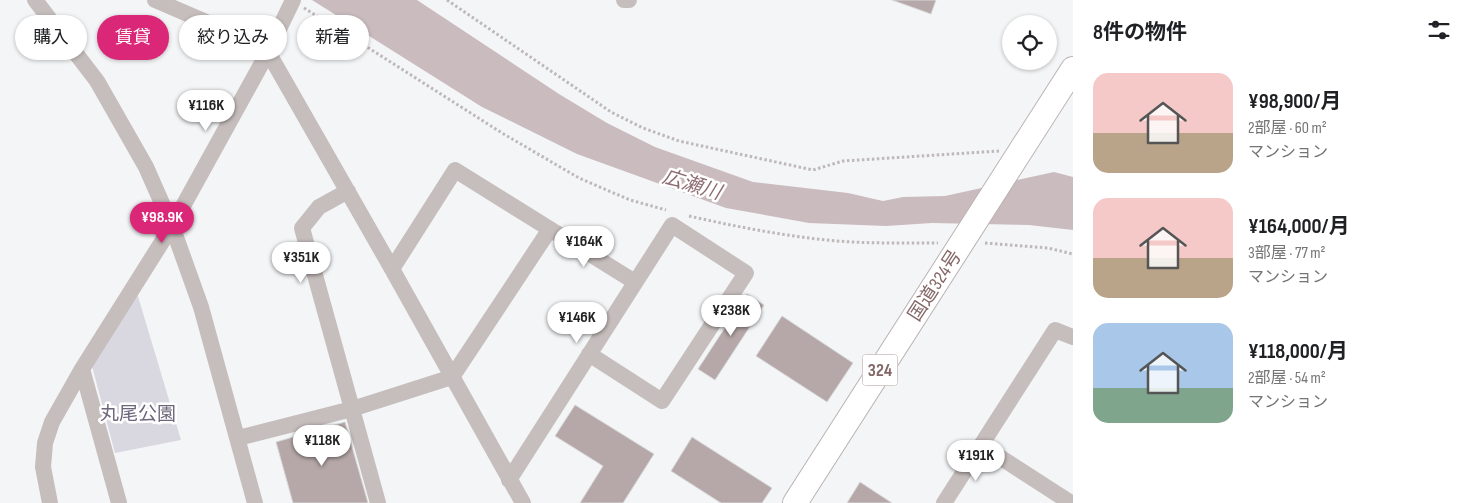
<!DOCTYPE html>
<html lang="ja">
<head>
<meta charset="utf-8">
<style>
	:root { --surface:#fff; --page:#f2f2f2; --text:#202124; --muted:#757577; --accent:#db2777 }
	body { margin:0; font-family:"Sofia Sans Condensed","Noto Sans JP",sans-serif; background:var(--page); color:var(--text); height:100vh; display:flex; flex-direction:column; font-size:19px; white-space:nowrap }
	* { box-sizing:border-box; margin:0 }
	p { font-size:16px; color:var(--muted) }
	.icon { flex:none; width:28px; height:28px; fill:none; stroke:currentColor; stroke-width:2; stroke-linecap:round; stroke-linejoin:round }
	.map { position:relative; flex:1; overflow:hidden }
	.side { display:flex; flex-direction:column; background:var(--surface); width:400px }
	.side>* { flex:none }
	.guide { position:absolute; left:15px; top:15px; width:475px; height:45px; display:flex; gap:10px }
	.fabs { position:absolute; left:1002px; top:15px; display:grid; gap:10px }
	.fabs a { display:grid; place-items:center; width:55px; height:55px; border-radius:50%; background:var(--surface); box-shadow:0 1px 4px #0004; font-size:25px }
	.price { position:absolute; translate:-50% -42px; padding:0 11px; border-radius:18px; background:#fff; color:#222; font-size:16px; line-height:32px; filter:drop-shadow(0 1px 2px #0008) }
	.price::after { content:''; position:absolute; left:50%; top:30px; width:15px; height:11px; margin-left:-8px; background:inherit; clip-path:polygon(0 0,100% 0,50% 100%) }
	.price.on { background:var(--accent); color:#fff }
	ul { padding:0; list-style:none }
	li { display:flex; align-items:center; gap:15px; height:125px; padding:0 20px }
	li span { display:grid; place-items:center; flex:none; width:140px; height:100px; border-radius:15px; color:#555 }
	li>.icon { margin-inline-start:auto }
	span .icon { width:60px; height:60px; fill:#fffc; stroke-width:1 }
	li b { font-size:21px }
	h2 { display:flex; justify-content:space-between; align-items:center; height:60px; padding:0 20px; font-size:21px }
	.tag { padding:0 18px; border-radius:22px; background:var(--surface); box-shadow:0 1px 4px #0004; font-size:18px; line-height:45px }
	.tag.on { background:var(--accent); color:#fff }
	main { display:flex; flex:1; min-height:0 }
	.map>svg:first-child { display:block }
	.green { fill:#d9d8e1 }
	.water { fill:#cabbbf }
	.building { fill:#b6a8a9; stroke:#d6d7d8 }
	.lines { fill:none; stroke-linecap:round; stroke-linejoin:round }
	.highway-casing { stroke:#bab3b3; stroke-width:26 }
	.path { stroke:#beb8b8; stroke-width:3; stroke-dasharray:2.5 2.5; stroke-linecap:butt }
	.minor { stroke:#c6bebd; stroke-width:16 }
	.highway { stroke:#fff; stroke-width:24 }
	.labels { text-anchor:middle; stroke-width:5; stroke-linejoin:round; paint-order:stroke }
	.shield { fill:#fff; stroke:#a99595; stroke-width:1 }
	.shield-label { font-size:18px; font-weight:bold; fill:#846867 }
	.street-label { font-size:19px; fill:#846867; stroke:#fff }
	.park-label { font-size:19px; fill:#6e667b; stroke:#fff }
	.water-label { font-size:20px; font-style:italic; fill:#8e6d72; stroke:#fff }
</style>
</head>
<body>
<main>
<div class="map">
<svg width="1073" height="503" viewBox="0 0 1073 503">
	<rect width="100%" height="100%" fill="#f4f5f7"/>
	<path class="green" d="M137 293 181 440 115 453 92 366Z"/>
	<path class="water" d="M312 0H417L559 94 607 123 655 147 753 182 848 193 883 201 903 197 945 196 1054 172 1073 177V230L1029 225 932 223 886 226 809 223 726 208 577 154 482 107Z"/>
	<path class="building" d="M892 0H936L931 14Z
		M747 294 764 305 715 380 698 369Z
		M782 316 853 363 827 402 756 356Z
		M575 405 654 454 623 503H580L603 466 555 436Z
		M345 422 368 503H293L276 442Z
		M692 437 772 488 762 503H721L671 471Z
		M860 482 892 503H847Z"/>
	<g class="lines">
		<g class="highway-casing">
			<path id="highway" d="M795 503 1073 69"/>
		</g>
		<path class="path" d="M447 0 611 112 643 128 679 141 813 170 843 161 999 151
			M304 8 367 47 502 133 579 178 630 200 666 210
			M689 216C729 225 769 233 809 238 852 244 895 243 938 243
			M985 243 1048 248 1073 254"/>
		<path class="minor" d="M35 0 97 81 146 167 172 226 201 307 255 503
			M155 0 257 44 268 52 392 269 523 503
			M624 0H629
			M348 191 319 207 302 228 378 503
			M392 269 455 170 635 282
			M82 369 119 503
			M238 438 352 409 452 377 550 229
			M981 445 1071 503
			M509 480 672 225 746 273 662 401 589 354
			M50 503 43 467 45 443 52 422 82 369 172 226 268 52 293 0
			M944 503 1055 330 1073 337"/>
		<use href="#highway" class="highway"/>
	</g>
	<g class="labels">
		<rect class="shield" x="862.5" y="354.5" width="35" height="31" rx="4"/>
		<g class="shield-label">
			<text x="880" y="376">324</text>
		</g>
		<g class="street-label">
			<text transform="translate(934 285) rotate(-57)" y="7">国道324号</text>
		</g>
		<g class="park-label">
			<text x="138" y="420">丸尾公園</text>
		</g>
		<g class="water-label">
			<text transform="translate(692 184) rotate(17)" y="7">広瀬川</text>
		</g>
	</g>
</svg>
<div class="fabs">
<a><svg class="icon" aria-label="locate" viewBox="0 0 24 24"><circle cx="12" cy="12" r="6"/><path d="M12 2v4M12 18v4M2 12h4M18 12h4"/></svg></a>
</div>
<b class="price" style="left:206px;top:132px">¥116K</b>
<b class="price on" style="left:162px;top:244px">¥98.9K</b>
<b class="price" style="left:584px;top:268px">¥164K</b>
<b class="price" style="left:301px;top:284px">¥351K</b>
<b class="price" style="left:731px;top:337px">¥238K</b>
<b class="price" style="left:577px;top:344px">¥146K</b>
<b class="price" style="left:322px;top:467px">¥118K</b>
<b class="price" style="left:976px;top:482px">¥191K</b>
<div class="guide">
<a class="tag">購入</a>
<a class="tag on">賃貸</a>
<a class="tag">絞り込み</a>
<a class="tag">新着</a>
</div>
</div>
<section class="side">
<h2>8件の物件<svg class="icon" aria-label="filters" viewBox="0 0 24 24"><path d="M4 7h16M4 17h16"/><circle cx="9" cy="7" r="2"/><circle cx="15" cy="17" r="2"/></svg></h2>
<ul>
<li><span style="background:linear-gradient(#f6c9c9 60%,#b9a48a 0)"><svg class="icon" aria-label="home" viewBox="0 0 24 24"><path d="M3 11l9-7 9 7M6 9v11h12V9"/></svg></span><div><b>¥98,900/月</b><p>2部屋 · 60 m²</p><p>マンション</p></div></li>
<li><span style="background:linear-gradient(#f6c9c9 60%,#b9a48a 0)"><svg class="icon" aria-label="home" viewBox="0 0 24 24"><path d="M3 11l9-7 9 7M6 9v11h12V9"/></svg></span><div><b>¥164,000/月</b><p>3部屋 · 77 m²</p><p>マンション</p></div></li>
<li><span style="background:linear-gradient(#a9c7e8 65%,#7fa58c 0)"><svg class="icon" aria-label="home" viewBox="0 0 24 24"><path d="M3 11l9-7 9 7M6 9v11h12V9"/></svg></span><div><b>¥118,000/月</b><p>2部屋 · 54 m²</p><p>マンション</p></div></li>
</ul>
</section>
</main>
</body>
</html>
